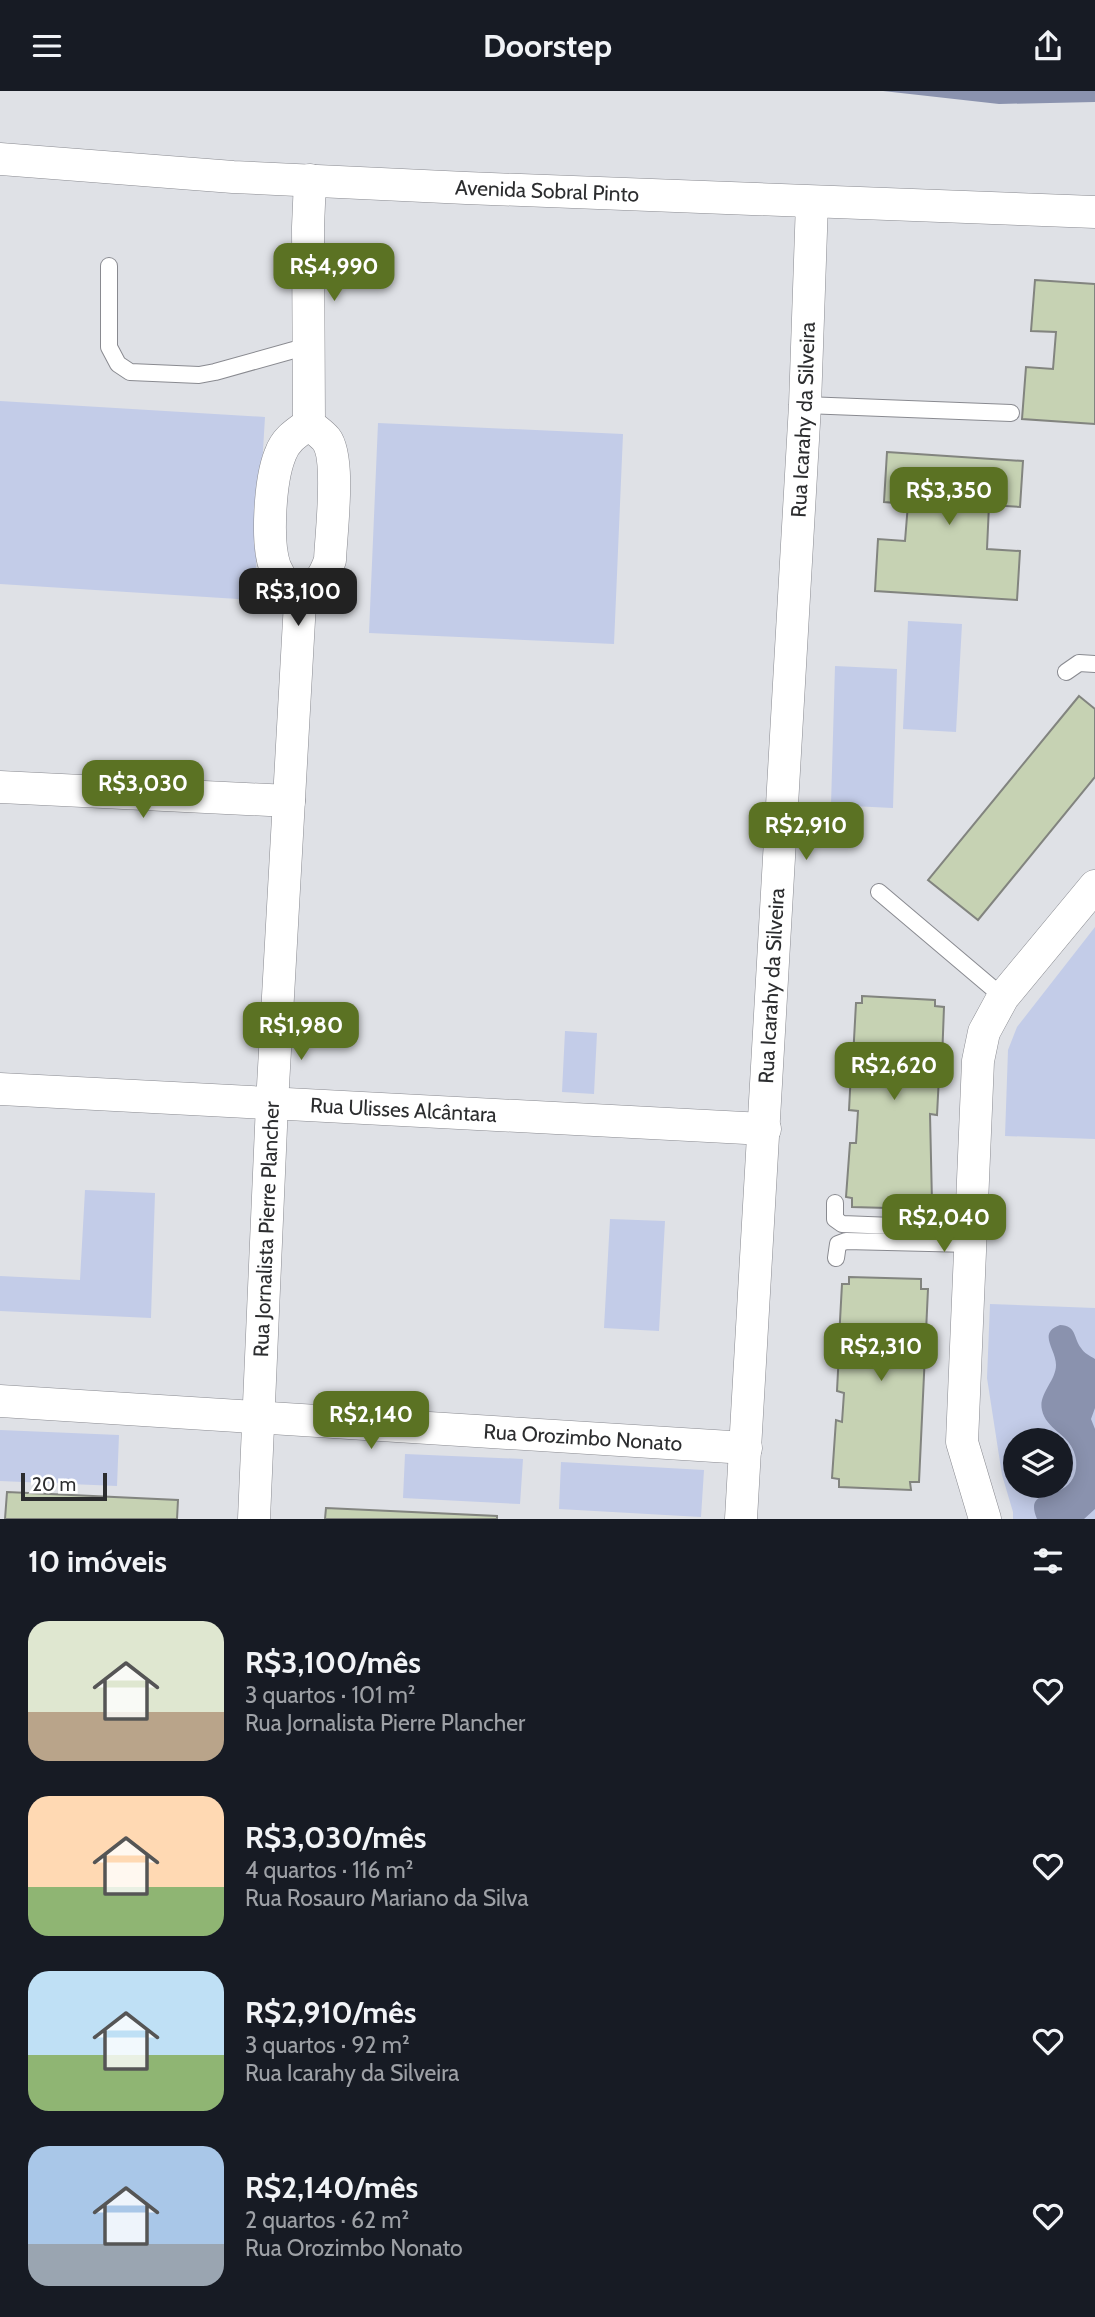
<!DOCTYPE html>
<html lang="pt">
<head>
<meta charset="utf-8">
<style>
	:root { --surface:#171b24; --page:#20242c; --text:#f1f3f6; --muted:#9ea1a6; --accent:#5b7223 }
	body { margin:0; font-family:Cabin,sans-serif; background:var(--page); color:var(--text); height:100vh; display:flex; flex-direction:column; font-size:26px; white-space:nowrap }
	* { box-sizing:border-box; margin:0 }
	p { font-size:23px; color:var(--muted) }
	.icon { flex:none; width:38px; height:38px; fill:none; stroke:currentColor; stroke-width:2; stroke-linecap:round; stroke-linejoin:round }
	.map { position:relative; height:1428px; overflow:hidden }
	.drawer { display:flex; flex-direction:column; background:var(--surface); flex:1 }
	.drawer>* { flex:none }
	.fabs { position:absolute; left:1003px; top:1337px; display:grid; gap:14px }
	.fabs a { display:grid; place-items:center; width:70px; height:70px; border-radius:50%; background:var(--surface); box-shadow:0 4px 18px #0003; font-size:35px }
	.scale { position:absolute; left:21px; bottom:18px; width:86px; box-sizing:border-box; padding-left:7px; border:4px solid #2c2d2f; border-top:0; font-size:19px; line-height:24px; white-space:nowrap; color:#2c2d2f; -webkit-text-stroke:5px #fff; paint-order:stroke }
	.price { position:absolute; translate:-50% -60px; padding:0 16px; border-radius:14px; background:var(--accent); color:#fff; font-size:23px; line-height:46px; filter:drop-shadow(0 2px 4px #0008) }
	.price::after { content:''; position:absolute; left:50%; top:42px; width:21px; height:16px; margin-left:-10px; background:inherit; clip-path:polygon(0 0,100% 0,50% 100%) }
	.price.on { background:#222; color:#fff }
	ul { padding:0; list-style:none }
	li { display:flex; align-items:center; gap:21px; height:175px; padding:0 28px }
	li span { display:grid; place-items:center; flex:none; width:196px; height:140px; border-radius:21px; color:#555 }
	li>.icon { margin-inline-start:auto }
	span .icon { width:84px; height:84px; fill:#fffc; stroke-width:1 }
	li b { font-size:30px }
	h2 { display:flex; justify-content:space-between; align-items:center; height:84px; padding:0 28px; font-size:30px }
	header { display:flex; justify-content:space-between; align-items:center; height:91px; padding:0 28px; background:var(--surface); font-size:32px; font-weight:700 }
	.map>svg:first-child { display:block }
	.green { fill:#c3cce8; fill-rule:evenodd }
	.water { fill:#8a92ae }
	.building { fill:#c6d2b3; stroke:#82847f; stroke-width:2 }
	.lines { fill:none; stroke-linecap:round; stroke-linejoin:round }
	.service-casing { stroke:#898a90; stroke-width:18 }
	.minor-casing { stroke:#898a90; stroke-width:33 }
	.service { stroke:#fff; stroke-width:16 }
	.minor { stroke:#fff; stroke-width:32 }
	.labels { text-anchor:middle; stroke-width:5; stroke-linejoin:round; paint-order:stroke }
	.street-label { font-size:21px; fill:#2c2d2f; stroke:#fff }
</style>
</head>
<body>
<header><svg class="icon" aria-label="menu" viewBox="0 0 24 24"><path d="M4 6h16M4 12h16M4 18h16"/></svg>Doorstep<svg class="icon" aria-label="share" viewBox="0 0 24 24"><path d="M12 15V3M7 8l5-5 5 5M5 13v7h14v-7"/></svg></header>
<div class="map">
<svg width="1095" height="1428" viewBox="0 0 1095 1428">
	<rect width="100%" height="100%" fill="#dfe1e6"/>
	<path class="green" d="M0 310 265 326 254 509 0 493Z
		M378 332 623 343 614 553 369 542Z
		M908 530 962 533 956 641 903 638Z
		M835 575 897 578 893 717 831 714Z
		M1095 836V1048L1005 1045 1008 959 1017 936Z
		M565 940 597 942 594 1003 562 1001Z
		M85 1099 155 1102 151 1227 0 1220V1185L80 1189Z
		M610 1128 665 1130 659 1240 604 1237Z
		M990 1213 1095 1217V1428H1013V1421L1002 1384 987 1287ZM1015 1349H1060V1395H1015Z
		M0 1339 119 1344 117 1395 0 1390Z
		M405 1363 523 1368 520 1413 403 1407Z
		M561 1371 704 1379 701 1426 559 1418Z"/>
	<path class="water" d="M883 0H1095V11L999 13Z
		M1060 1234C1077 1235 1073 1246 1081 1257 1084 1262 1090 1265 1095 1268V1317L1091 1328 1095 1338V1418L1084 1428H1037C1026 1402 1048 1406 1062 1398 1076 1391 1079 1374 1074 1361 1068 1343 1046 1338 1042 1319 1038 1303 1056 1290 1056 1274 1056 1258 1037 1242 1060 1234Z"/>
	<path class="building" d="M1035 189 1095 193V333L1022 328 1026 276 1053 278 1056 241 1031 240Z
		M887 361 1023 370 1020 416 989 414 987 458 1020 460 1017 509 875 500 878 448 905 450 908 413 884 411Z
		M1079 605 1095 618V686L978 829 928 789Z
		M862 905 935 909V915L944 916 942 969 934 970 932 985H939L937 1024 930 1023 932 1111 926 1110 924 1118 852 1116V1107L846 1106 850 1052H856L858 1020 849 1019 851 981H859L860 968 853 967 856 912H862Z
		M849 1186 921 1188V1198H928L919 1391H910L911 1399 839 1396V1388L832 1387 836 1329 842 1331 844 1302 837 1300 839 1261H845L846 1248H839L842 1193H849Z
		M7 1401 178 1409 177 1428H5Z
		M326 1417 497 1425V1428H325Z"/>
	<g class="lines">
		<g class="service-casing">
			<path id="service" d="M109 175V256L118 273 130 281 199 284 215 281 308 255
				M805 314 1011 322
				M1066 581 1079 572 1095 573
				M879 801 1003 906
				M835 1112V1128L842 1133 970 1138
				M836 1167 838 1153 846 1150 970 1153"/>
		</g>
		<g class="minor-casing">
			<g id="minor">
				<path id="s1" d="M0 68 233 86 466 97 1095 121"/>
				<path d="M309 333C296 342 285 349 280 364 270 389 266 451 275 476 281 490 290 500 300 511 314 498 324 488 330 469 331 442 341 367 326 348 321 342 314 338 309 333L308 136 310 89"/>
				<path d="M0 696 289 710"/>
				<path id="s2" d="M0 998 765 1038"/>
				<path id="s3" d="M0 1310 746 1357"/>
				<path id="s4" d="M254 1428 272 1013 300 511"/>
				<path id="s5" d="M741 1428 805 314 812 111"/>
				<path d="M985 1428 962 1351 978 970 984 941 1003 906 1095 795"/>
			</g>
		</g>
		<use href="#service" class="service"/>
		<use href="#minor" class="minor"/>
	</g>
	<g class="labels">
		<g class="street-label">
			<text dy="7" stroke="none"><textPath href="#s1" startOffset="548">Avenida Sobral Pinto</textPath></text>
			<text dy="7" stroke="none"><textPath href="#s5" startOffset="1101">Rua Icarahy da Silveira</textPath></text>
			<text dy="7" stroke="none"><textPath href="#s5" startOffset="534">Rua Icarahy da Silveira</textPath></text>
			<text dy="7" stroke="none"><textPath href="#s2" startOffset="404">Rua Ulisses Alcântara</textPath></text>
			<text dy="7" stroke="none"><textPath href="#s4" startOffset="290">Rua Jornalista Pierre Plancher</textPath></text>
			<text dy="7" stroke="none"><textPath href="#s3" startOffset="584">Rua Orozimbo Nonato</textPath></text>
		</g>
	</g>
</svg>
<div class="fabs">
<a><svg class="icon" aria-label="layers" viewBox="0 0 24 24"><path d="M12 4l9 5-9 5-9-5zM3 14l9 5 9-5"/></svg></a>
</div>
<div class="scale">20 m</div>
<b class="price" style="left:334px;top:212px">R$4,990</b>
<b class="price" style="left:949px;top:436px">R$3,350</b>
<b class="price on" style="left:298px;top:537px">R$3,100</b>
<b class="price" style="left:143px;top:729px">R$3,030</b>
<b class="price" style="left:806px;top:771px">R$2,910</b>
<b class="price" style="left:301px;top:971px">R$1,980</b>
<b class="price" style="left:894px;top:1011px">R$2,620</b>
<b class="price" style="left:944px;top:1163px">R$2,040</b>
<b class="price" style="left:881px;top:1292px">R$2,310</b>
<b class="price" style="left:371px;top:1360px">R$2,140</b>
</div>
<section class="drawer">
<h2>10 imóveis<svg class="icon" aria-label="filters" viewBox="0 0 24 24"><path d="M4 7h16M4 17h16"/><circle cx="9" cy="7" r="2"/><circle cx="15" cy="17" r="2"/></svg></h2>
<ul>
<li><span style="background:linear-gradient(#dfe7d0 65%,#b9a48a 0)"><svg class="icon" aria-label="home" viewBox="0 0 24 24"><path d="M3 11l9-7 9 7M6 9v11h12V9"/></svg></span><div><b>R$3,100/mês</b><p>3 quartos · 101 m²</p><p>Rua Jornalista Pierre Plancher</p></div><svg class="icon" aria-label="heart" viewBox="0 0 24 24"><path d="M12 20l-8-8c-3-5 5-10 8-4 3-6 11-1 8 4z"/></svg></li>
<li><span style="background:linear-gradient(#ffd9b3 65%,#8fb573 0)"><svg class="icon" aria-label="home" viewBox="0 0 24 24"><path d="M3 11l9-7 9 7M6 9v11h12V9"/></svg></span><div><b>R$3,030/mês</b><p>4 quartos · 116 m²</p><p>Rua Rosauro Mariano da Silva</p></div><svg class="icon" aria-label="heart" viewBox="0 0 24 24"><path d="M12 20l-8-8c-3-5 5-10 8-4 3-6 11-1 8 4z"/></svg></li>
<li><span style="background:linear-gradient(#bfe0f5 60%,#8fb573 0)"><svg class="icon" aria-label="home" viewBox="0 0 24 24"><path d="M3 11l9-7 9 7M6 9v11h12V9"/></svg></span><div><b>R$2,910/mês</b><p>3 quartos · 92 m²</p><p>Rua Icarahy da Silveira</p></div><svg class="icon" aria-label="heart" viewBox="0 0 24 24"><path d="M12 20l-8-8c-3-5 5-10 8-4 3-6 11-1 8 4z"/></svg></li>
<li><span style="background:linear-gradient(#a9c7e8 70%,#9aa5b1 0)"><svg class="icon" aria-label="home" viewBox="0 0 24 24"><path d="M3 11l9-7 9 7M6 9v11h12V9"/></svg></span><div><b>R$2,140/mês</b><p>2 quartos · 62 m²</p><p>Rua Orozimbo Nonato</p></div><svg class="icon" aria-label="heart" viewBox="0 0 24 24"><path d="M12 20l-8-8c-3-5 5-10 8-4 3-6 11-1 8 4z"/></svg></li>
</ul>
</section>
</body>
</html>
